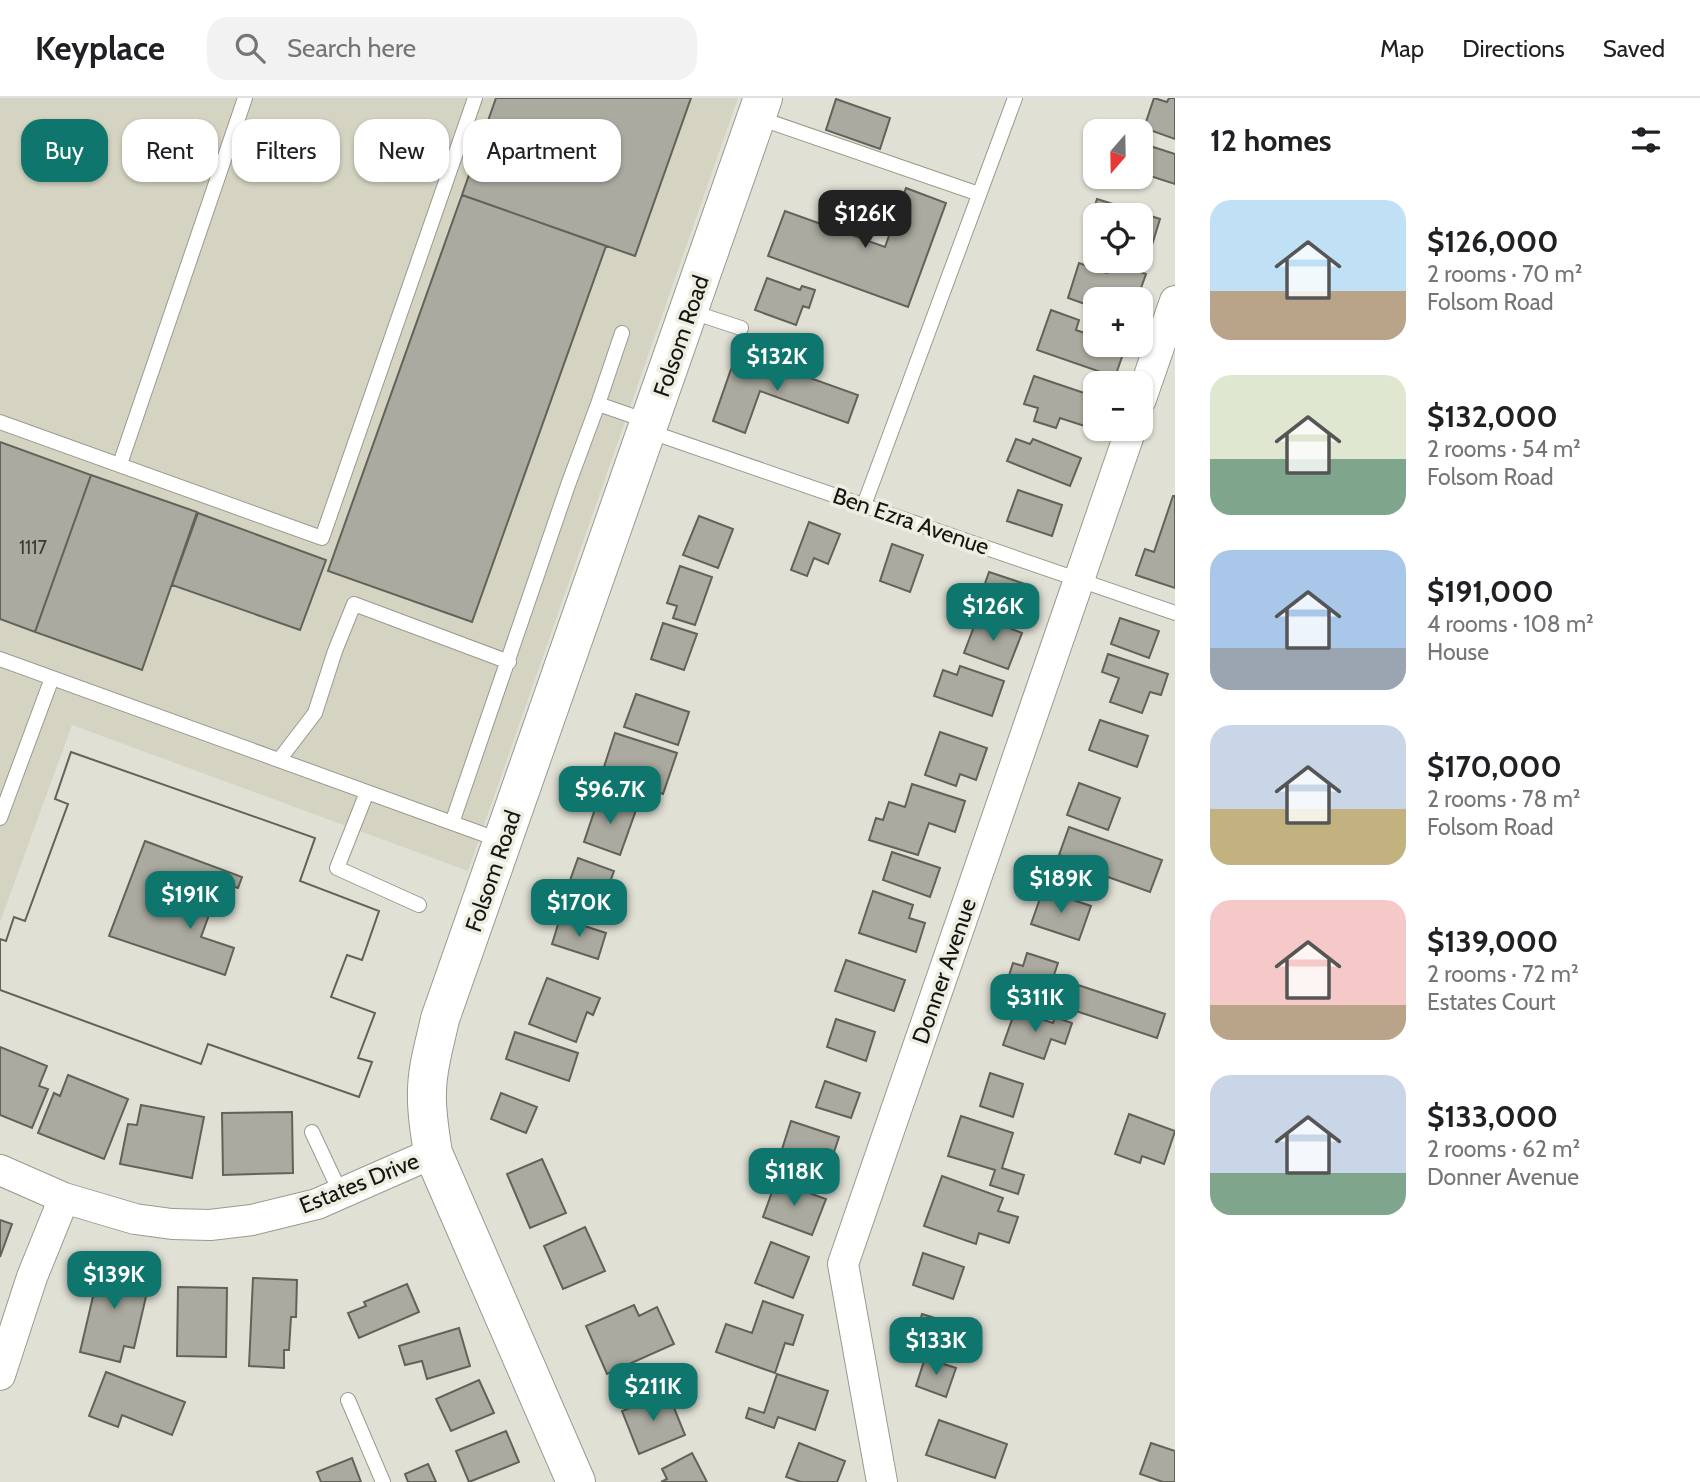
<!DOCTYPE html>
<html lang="en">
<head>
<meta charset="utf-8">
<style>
	:root { --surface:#fff; --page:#f2f2f2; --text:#202124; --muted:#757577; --line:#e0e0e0; --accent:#0f766e }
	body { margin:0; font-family:Cabin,sans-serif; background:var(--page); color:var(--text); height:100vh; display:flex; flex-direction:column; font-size:26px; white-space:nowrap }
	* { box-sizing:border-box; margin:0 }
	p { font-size:23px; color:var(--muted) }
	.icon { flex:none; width:38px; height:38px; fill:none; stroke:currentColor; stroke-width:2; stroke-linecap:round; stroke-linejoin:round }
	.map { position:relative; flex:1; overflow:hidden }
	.side { display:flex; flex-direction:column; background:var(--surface); width:525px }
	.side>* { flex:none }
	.guide { position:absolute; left:21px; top:21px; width:665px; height:63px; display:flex; gap:14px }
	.needle { width:46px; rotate:200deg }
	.tools { position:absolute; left:1083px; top:21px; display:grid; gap:14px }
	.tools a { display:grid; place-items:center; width:70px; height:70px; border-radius:14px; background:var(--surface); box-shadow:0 2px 5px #0004; font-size:35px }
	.price { position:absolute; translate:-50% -60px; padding:0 16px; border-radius:14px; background:var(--accent); color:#fff; font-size:23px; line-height:46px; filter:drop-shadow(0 2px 4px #0008) }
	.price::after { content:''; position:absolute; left:50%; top:42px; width:21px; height:16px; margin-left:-10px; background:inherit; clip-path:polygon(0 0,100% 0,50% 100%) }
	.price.active { background:#222; color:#fff }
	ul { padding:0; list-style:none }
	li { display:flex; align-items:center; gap:21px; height:175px; padding:0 35px }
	li span { display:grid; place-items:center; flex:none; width:196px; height:140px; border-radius:21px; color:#555 }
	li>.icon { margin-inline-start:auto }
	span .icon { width:84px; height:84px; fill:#fffc; stroke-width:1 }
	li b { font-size:30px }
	h2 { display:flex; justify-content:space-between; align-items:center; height:84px; padding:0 35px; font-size:30px }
	.pill { padding:0 24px; border-radius:21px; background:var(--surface); box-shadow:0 2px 5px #0004; font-size:24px; line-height:63px }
	.pill.active { background:var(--accent); color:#fff }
	header { display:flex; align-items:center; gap:42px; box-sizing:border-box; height:98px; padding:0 35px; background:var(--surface); border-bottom:2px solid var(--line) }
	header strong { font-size:33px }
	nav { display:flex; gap:38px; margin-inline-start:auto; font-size:24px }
	.search { width:490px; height:63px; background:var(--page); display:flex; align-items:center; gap:18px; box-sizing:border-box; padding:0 24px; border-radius:21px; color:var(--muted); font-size:26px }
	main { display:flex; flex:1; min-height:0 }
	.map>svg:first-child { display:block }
	.built { fill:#d5d4c2 }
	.building { fill:#aaaaa0; stroke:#636259; stroke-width:2; fill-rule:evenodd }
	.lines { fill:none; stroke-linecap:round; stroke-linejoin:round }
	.lane-casing { stroke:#99998f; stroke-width:16 }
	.street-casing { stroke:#99998f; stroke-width:32 }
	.secondary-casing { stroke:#99998f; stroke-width:40 }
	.lane { stroke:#fff; stroke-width:14 }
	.street { stroke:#fff; stroke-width:30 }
	.secondary { stroke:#fff; stroke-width:38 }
	.labels { text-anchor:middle; stroke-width:7; stroke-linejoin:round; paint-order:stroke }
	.number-label { font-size:19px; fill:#3a3a35 }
	.street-label { font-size:23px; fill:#151511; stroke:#edede2 }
</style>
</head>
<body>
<header>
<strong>Keyplace</strong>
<div class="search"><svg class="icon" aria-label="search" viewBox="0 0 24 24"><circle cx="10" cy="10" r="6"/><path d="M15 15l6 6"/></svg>Search here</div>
<nav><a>Map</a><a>Directions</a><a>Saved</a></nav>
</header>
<main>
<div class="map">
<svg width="1175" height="1384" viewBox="0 0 1175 1384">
	<rect width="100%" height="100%" fill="#e0e0d5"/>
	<path class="built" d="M0 0H738L468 773 72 627 0 824Z"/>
	<path class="building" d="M496 0H691L635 158 462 97Z
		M1154 0 1167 4 1169 0H1175V41L1144 30Z
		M836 1 890 20 880 51 826 32Z
		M1141 45 1175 56V86L1141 75Z
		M906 90 946 105 908 209 768 158 785 113 885 149Z
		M462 97 606 148 472 524 328 473Z
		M1097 101 1160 121 1148 160 1141 157V117H1096V143L1085 139Z
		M1111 164 1146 176 1137 201H1096V210L1068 200 1079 165 1107 175Z
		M767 180 800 192 802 188 815 192 809 210 803 208 796 227 755 212Z
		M1051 212 1079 222 1076 232 1096 239V247H1117L1125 250 1115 279 1037 252Z
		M737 254 858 297 848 325 760 293 745 335 713 323Z
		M1034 278 1096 299V331H1101L1100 333 1060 320 1056 330 1034 323 1038 310 1024 306Z
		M1016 341 1030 346 1033 341 1081 360 1070 388 1007 363Z
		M0 344 91 377 35 534 0 521Z
		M91 377 197 414 142 572 35 534Z
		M1018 392 1062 407 1052 438 1007 423Z
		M1173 398H1175V490L1136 477 1145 451 1154 454Z
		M198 415 326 462 300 532 172 487Z
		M699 418 733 431 718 470 683 457Z
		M809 424 840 436 828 466 814 460 807 478 791 472Z
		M892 446 923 457 910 494 880 483Z
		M680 468 712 479 695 527 673 520 677 508 667 505Z
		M989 474 1031 488 1020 521 978 506Z
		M978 518 1022 535 1008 571 964 555Z
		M1120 520 1159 533 1149 560 1111 546Z
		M663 525 697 536 684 572 651 561Z
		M1108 556 1168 576 1161 597 1150 594 1142 615 1110 604 1119 580 1102 574Z
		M960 568 1004 583 992 618 934 598 943 572 957 577Z
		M636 596 689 614 678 647 624 629Z
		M1100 622 1148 638 1137 669 1089 652Z
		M940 634 987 650 976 682 960 676 956 688 925 677Z
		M615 635 677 655 663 696 602 675Z
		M71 654 315 740 300 783 379 813 362 862 347 857 331 899 375 915 358 960 372 964 359 999 208 946 201 966 0 892V841L6 843 14 819 25 823 68 706 55 701ZM145 743 242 779 238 790 221 784 201 839 234 850 225 877 109 838Z
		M71 654 315 740 300 783 379 813 362 862 347 857 331 899 375 915 358 960 372 964 359 999 208 946 201 966 0 892V841L6 843 14 819 25 823 68 706 55 701Z
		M1079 685 1120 700 1108 732 1067 717Z
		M912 686 965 703 955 734 929 725 918 757 869 742 876 720 883 722 889 704 905 709Z
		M599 699 636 712 620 757 584 744Z
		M1069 729 1162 762 1150 794 1108 779 1104 789 1063 775 1068 760 1059 757Z
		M892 754 940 770 930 799 883 782Z
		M578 760 614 773 601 809 579 801 582 793 568 788Z
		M1043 792 1091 808 1079 842 1031 826Z
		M873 793 913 807 909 820 925 825 916 854 859 835Z
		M560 820 606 835 598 861 552 846Z
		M1027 855 1058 865 1044 907 1004 893 1013 865 1023 868Z
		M846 862 905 882 894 913 835 893Z
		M547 880 600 900 593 917 587 914 576 944 529 926Z
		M1060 881 1165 916 1157 940 1052 905Z
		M1015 913 1053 925 1055 919 1072 925 1065 946 1051 941 1044 961 1003 947Z
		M836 921 875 934 866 963 827 949Z
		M515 934 578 955 569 983 506 961Z
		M0 949 47 968 39 988 48 991 32 1030 0 1017Z
		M990 975 1023 986 1013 1019 980 1008Z
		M68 977 128 1001 104 1061 38 1035 54 995 60 998Z
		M825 983 860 995 851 1020 816 1009Z
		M501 995 537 1009 526 1035 491 1021Z
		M141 1007 204 1019 192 1080 120 1066 128 1026 137 1027Z
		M292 1014 293 1075 223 1077 222 1015Z
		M1129 1016 1175 1033 1164 1066 1142 1058 1140 1065 1115 1056Z
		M961 1018 1013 1035 1002 1070 1024 1077 1018 1096 990 1087 995 1072 948 1058Z
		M791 1023 839 1039 831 1063 823 1061 816 1081 777 1067Z
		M542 1061 566 1115 530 1130 507 1076Z
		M942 1078 1003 1100 998 1113 1018 1119 1009 1145 979 1135 976 1146 924 1128Z
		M776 1083 826 1101 812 1137 763 1119Z
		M0 1122 12 1126 0 1159Z
		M585 1129 605 1173 563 1191 544 1148Z
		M771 1144 809 1159 793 1200 755 1185Z
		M923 1155 964 1169 953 1201 913 1187Z
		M98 1161 143 1172 139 1188 148 1190 134 1250 124 1248 120 1264 80 1254 95 1190 92 1189Z
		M253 1180 297 1182 296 1219H291L289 1252H284V1270L249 1268Z
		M407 1186 419 1214 359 1240 348 1215 366 1208 364 1204Z
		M178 1189 227 1190 226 1259 177 1258Z
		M763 1203 803 1217 793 1247 785 1245 775 1275 716 1254 726 1226 752 1235Z
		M634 1207 639 1218 657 1209 674 1246 607 1276 586 1228Z
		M922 1216 960 1228 950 1258 913 1246Z
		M459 1230 470 1268 427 1281 422 1263 405 1267 399 1248Z
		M925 1260 956 1270 946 1299 916 1288Z
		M106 1274 185 1304 172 1337 122 1317 118 1329 89 1318Z
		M777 1276 828 1293 815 1332 778 1319 774 1330 746 1320 749 1310 764 1315Z
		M479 1282 494 1315 451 1333 436 1301Z
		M668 1295 685 1337 639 1356 622 1313Z
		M939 1322 1007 1346 995 1380 926 1357Z
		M506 1333 519 1364 469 1384 456 1353Z
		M799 1345 845 1363 837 1384H801L786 1379Z
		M1151 1345 1175 1353V1384H1163L1140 1376Z
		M692 1355 707 1384H661L667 1381 662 1371Z
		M352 1360 361 1384H321L317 1374Z
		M428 1366 436 1384H408L405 1376Z"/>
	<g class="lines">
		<g class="lane-casing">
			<path id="lane" d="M759 20 979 96
				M689 213 741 230
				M598 306 622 235
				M0 324 322 440 475 0
				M648 333 1175 515
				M120 366 245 0
				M864 407 1015 0
				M0 561 502 743
				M279 662 315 615 335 553 354 506 509 564
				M367 694 337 770 419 807
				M0 720 52 580
				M452 725 568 387 598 306 650 324
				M312 1034 341 1096
				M348 1302 383 1384"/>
		</g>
		<g class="street-casing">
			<path id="street" d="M1141 301 1175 203
				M0 1072 64 1100 135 1121 172 1126 210 1127 252 1122 317 1106 433 1055
				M0 1277 32 1179 64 1100
				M882 1384 843 1166 1131 331"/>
		</g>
		<g class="secondary-casing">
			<path id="secondary" d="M576 1384 433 1055C430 1035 426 1014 427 994 427 969 435 945 440 921L763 0"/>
		</g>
		<use href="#lane" class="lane"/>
		<use href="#street" class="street"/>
		<use href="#secondary" class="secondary"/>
	</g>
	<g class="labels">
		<g class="number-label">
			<text x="33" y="456">1117</text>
		</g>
		<g class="street-label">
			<text transform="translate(681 238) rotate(-71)" y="8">Folsom Road</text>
			<text transform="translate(911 423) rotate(19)" y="8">Ben Ezra Avenue</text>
			<text transform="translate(493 773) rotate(-71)" y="8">Folsom Road</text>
			<text transform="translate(944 873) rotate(-71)" y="8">Donner Avenue</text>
			<text transform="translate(359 1085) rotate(-22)" y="8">Estates Drive</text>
		</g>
	</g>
</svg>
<div class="tools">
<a><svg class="needle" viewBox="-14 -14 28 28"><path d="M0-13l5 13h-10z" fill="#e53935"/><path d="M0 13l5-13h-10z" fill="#757577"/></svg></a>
<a><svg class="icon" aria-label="locate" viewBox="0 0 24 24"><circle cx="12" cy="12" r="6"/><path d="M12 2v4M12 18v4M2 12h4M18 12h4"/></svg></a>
<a>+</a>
<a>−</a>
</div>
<b class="price active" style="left:865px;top:152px">$126K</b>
<b class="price" style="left:777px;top:295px">$132K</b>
<b class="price" style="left:993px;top:545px">$126K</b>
<b class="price" style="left:610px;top:728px">$96.7K</b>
<b class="price" style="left:1061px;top:817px">$189K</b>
<b class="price" style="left:190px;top:833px">$191K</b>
<b class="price" style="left:579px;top:841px">$170K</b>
<b class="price" style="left:1035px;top:936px">$311K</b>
<b class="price" style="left:794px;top:1110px">$118K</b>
<b class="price" style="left:114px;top:1213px">$139K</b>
<b class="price" style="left:936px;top:1279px">$133K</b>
<b class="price" style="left:653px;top:1325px">$211K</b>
<div class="guide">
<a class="pill active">Buy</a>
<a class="pill">Rent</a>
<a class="pill">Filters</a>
<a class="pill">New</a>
<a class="pill">Apartment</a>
</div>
</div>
<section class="side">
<h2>12 homes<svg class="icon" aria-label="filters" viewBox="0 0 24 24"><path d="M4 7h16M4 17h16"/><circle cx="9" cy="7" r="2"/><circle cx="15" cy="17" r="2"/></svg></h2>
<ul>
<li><span style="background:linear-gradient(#bfe0f5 65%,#b9a48a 0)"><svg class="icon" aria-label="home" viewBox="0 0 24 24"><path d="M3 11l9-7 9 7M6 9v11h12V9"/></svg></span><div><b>$126,000</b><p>2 rooms · 70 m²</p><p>Folsom Road</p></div></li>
<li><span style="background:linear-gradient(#dfe7d0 60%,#7fa58c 0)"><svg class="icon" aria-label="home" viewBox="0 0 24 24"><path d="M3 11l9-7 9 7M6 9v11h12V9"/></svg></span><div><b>$132,000</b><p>2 rooms · 54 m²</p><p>Folsom Road</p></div></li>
<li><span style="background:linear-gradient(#a9c7e8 70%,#9aa5b1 0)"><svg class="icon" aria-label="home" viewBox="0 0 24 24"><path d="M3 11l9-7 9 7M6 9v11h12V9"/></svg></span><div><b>$191,000</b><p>4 rooms · 108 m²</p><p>House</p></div></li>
<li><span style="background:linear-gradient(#c9d6e8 60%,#c2b280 0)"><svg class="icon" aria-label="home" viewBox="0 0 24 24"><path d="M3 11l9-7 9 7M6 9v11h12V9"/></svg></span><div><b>$170,000</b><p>2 rooms · 78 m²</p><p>Folsom Road</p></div></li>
<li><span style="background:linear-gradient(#f6c9c9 75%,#b9a48a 0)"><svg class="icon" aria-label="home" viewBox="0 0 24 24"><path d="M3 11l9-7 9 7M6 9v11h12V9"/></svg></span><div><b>$139,000</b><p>2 rooms · 72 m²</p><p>Estates Court</p></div></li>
<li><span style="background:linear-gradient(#c9d6e8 70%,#7fa58c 0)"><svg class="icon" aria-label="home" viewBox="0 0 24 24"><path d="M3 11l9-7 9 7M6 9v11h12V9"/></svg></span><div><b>$133,000</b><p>2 rooms · 62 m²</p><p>Donner Avenue</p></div></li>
</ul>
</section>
</main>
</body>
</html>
